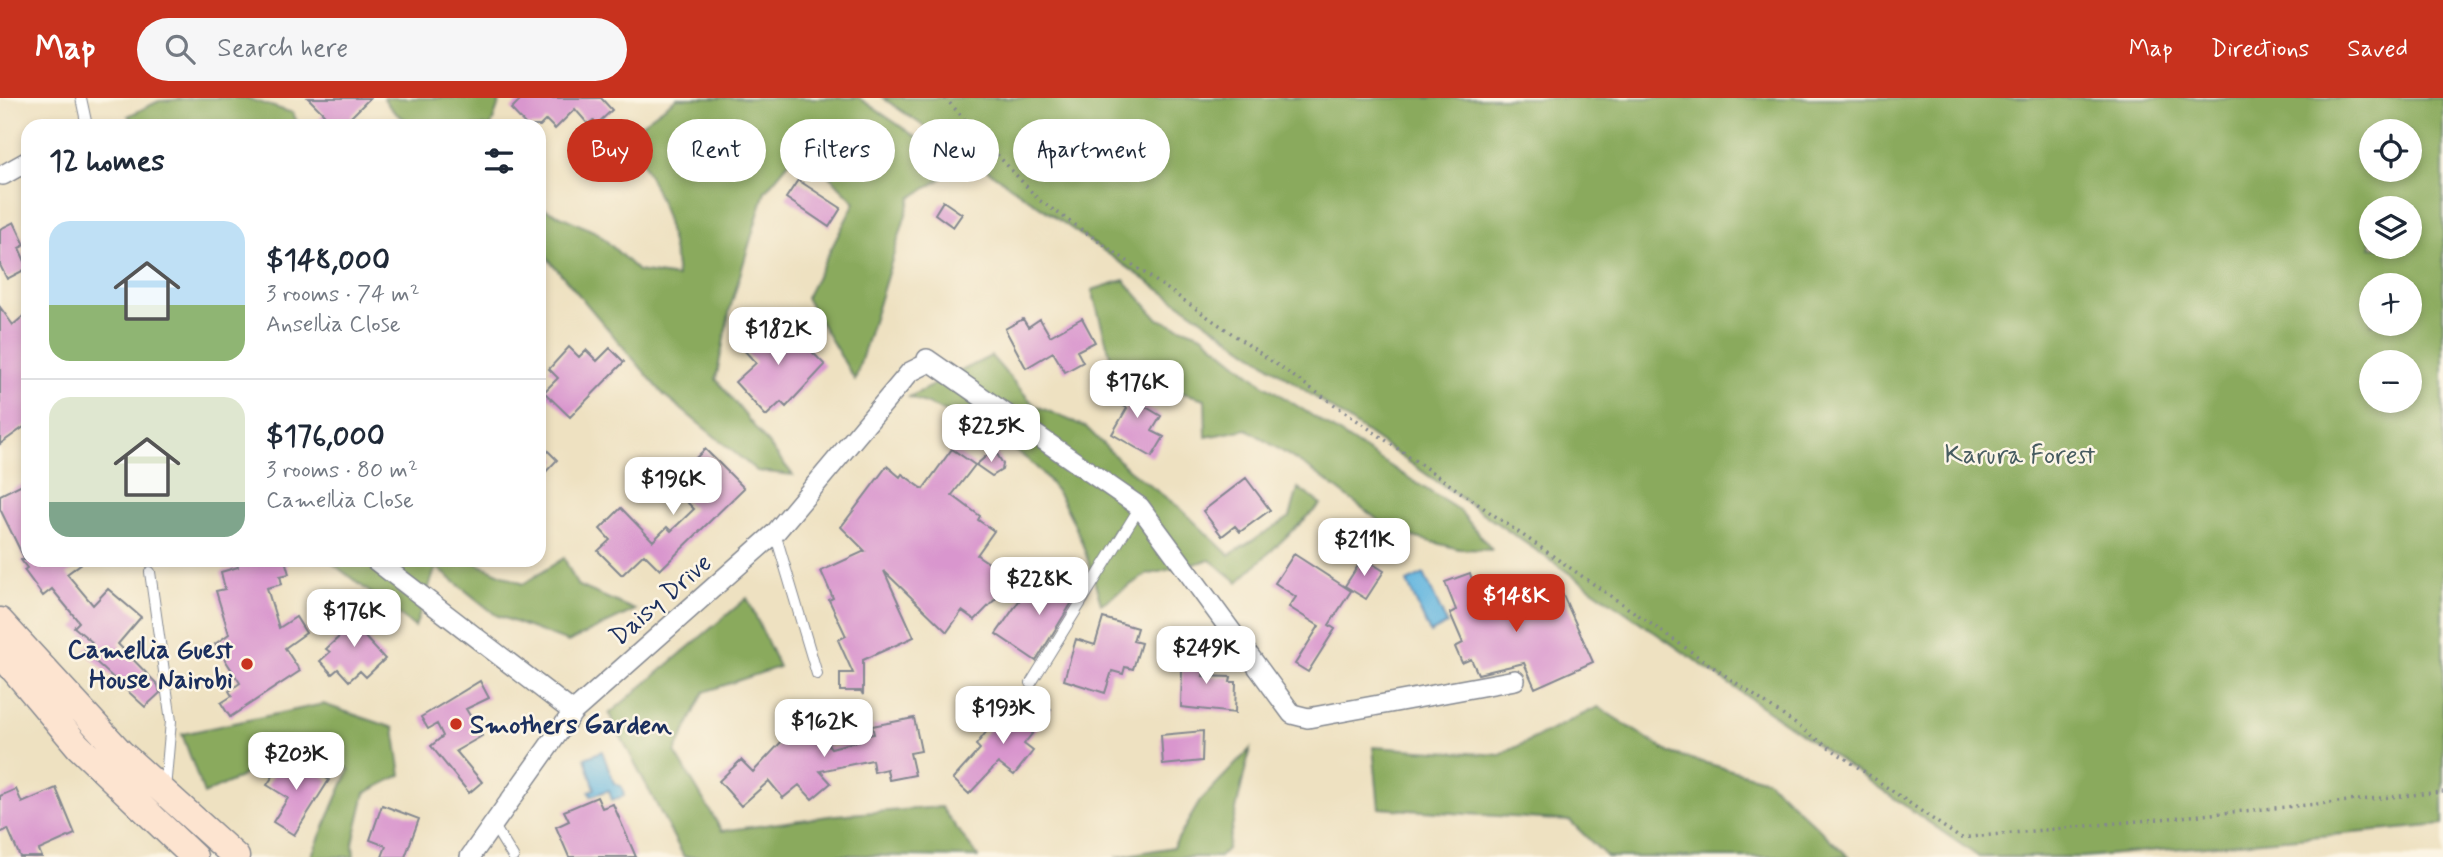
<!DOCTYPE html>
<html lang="en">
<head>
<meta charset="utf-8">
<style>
	:root { --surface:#fff; --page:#f6f6f7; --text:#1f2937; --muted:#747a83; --line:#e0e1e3; --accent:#c8321e }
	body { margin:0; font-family:Mynerve,sans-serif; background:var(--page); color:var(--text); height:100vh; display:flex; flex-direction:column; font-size:26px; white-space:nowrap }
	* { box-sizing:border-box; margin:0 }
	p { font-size:23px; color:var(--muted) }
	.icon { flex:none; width:38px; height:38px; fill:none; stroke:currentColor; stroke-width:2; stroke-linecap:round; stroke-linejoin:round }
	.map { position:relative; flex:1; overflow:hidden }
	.panel { position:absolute; left:21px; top:21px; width:525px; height:448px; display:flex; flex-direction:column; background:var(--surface); border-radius:21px; box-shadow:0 4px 10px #0003 }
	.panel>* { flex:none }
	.hud { position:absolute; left:567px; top:21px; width:665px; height:63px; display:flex; gap:14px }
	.controls { position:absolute; left:2359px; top:21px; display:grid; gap:14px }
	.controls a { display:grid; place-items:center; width:63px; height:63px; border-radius:50%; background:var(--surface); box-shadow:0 4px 10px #0003; font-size:35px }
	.price { position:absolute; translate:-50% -60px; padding:0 16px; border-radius:14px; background:#fff; color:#222; font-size:23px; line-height:46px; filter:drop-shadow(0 2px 4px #0008) }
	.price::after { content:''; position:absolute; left:50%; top:42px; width:21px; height:16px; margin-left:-10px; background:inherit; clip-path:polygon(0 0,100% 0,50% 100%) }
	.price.selected { background:var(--accent); color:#fff }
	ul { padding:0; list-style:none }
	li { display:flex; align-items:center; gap:21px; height:175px; padding:0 28px }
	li+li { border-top:2px solid var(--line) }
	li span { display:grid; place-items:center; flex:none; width:196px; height:140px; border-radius:21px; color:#555 }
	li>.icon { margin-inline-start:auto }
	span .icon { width:84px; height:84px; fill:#fffc; stroke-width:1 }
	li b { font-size:30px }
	h2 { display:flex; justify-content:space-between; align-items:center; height:84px; padding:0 28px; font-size:30px }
	.chip { padding:0 24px; border-radius:32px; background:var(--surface); box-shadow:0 4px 10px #0003; font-size:24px; line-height:63px }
	.chip.selected { background:var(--accent); color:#fff }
	header { display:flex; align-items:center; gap:42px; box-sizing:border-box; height:98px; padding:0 35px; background:var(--accent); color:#fff }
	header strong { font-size:33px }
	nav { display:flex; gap:38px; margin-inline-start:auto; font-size:24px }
	.search { width:490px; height:63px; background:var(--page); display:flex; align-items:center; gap:18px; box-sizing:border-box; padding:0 24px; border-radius:38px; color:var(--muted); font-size:26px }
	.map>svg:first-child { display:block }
	.forest { fill:#8aaa5d; stroke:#526c5e; stroke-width:2; fill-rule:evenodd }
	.water { fill:#64b6df; stroke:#40729e; stroke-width:2 }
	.building { fill:#d996ce }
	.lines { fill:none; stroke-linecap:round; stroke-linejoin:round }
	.lane-casing { stroke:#848890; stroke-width:12 }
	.street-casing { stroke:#848890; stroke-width:22 }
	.secondary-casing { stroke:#848890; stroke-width:29 }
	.path { stroke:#848890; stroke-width:3.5; stroke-dasharray:2 5; stroke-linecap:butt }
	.lane { stroke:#fff; stroke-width:10 }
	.street { stroke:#fff; stroke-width:19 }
	.secondary { stroke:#fde4d0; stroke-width:26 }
	.poi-dot { fill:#c8321e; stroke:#fcf5e5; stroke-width:2.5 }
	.labels { text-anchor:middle; stroke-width:5; stroke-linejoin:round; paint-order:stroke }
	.park-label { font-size:26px; fill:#475c61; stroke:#fcf5e5 }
	.street-label { font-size:26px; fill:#1b2f5e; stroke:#fcf5e5 }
	.poi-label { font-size:26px; font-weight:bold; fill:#1b2f5e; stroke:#fcf5e5; text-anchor:end }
</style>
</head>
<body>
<header>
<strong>Map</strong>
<div class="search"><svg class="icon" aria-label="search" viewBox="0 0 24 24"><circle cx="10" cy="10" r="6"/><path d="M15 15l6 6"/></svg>Search here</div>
<nav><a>Map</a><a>Directions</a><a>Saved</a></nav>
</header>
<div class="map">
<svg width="2443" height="759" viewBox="0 0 2443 759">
	<rect width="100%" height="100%" fill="#fcf5e5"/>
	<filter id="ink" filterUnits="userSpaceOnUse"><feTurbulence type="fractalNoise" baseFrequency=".0143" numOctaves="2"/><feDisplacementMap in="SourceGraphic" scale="14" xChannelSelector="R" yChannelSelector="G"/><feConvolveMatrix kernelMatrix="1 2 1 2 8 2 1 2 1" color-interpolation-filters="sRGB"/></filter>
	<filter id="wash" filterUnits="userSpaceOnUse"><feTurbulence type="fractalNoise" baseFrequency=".00686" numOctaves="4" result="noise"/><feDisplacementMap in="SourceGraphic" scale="28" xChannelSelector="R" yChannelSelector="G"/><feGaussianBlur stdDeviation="1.57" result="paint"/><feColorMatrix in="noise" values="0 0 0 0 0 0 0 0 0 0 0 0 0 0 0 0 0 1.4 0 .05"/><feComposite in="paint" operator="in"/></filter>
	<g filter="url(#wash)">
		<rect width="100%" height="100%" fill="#eee1c1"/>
		<path class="forest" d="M196 0H246L293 15 299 28H216L203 24 195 28H138L128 18 159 3Z
			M384 0H501L491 28C454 28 403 38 384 0Z
			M677 0H859L960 69 911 100 855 282 806 200 855 104 801 50 765 93 730 211 716 281 793 377 757 373 664 297 539 150V108L598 135 638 173 677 179C671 120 657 87 626 37Z
			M883 0H2443V727L2083 759H1979ZM2371 33H2410V72H2371ZM2371 110H2410V149H2371ZM2371 187H2410V226H2371ZM2371 264H2410V303H2371Z
			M1124 182 1158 221 1202 237 1260 284 1460 413 1492 452 1459 451 1394 434 1316 375 1247 331 1206 339 1205 301 1158 288 1111 261 1092 192Z
			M991 258 1034 307 1086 329 1129 372 1180 410 1229 457 1290 419 1298 390 1321 406 1238 484 1210 462 1146 477 1101 506C1088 460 1072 402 1035 368 999 336 953 315 909 299Z
			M564 460 577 487 635 512 568 544 496 517 436 469 415 529 328 462H469L523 486Z
			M747 500 779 569 704 594 675 654 722 733 836 717 941 709 978 759 763 756 754 759H684L609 616Z
			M323 606 394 630 401 677 365 695 353 745 354 759H311L349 672 316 639 275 648 241 679 204 696 182 636Z
			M1598 609 1670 655 1767 682 1849 759H1607L1570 723 1379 710 1373 649 1500 657Z
			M1250 651 1227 751 1219 759H1116L1173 749 1200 703Z"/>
		<path class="water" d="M1424 476 1447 526 1430 535 1407 484Z
			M602 653 614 685 622 689 624 698 612 702 609 692 591 698 589 693 595 691 585 660Z"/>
		<g id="blocks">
			<path class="building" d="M308 0H370L351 19 361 28H313L324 16Z
				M522 0H601L612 12 597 26 593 22 588 26 575 11 555 31 546 22 540 28H527L511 11Z
				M798 82 841 110 829 129 786 100Z
				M943 103 962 116 953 129 935 116Z
				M14 124 25 147 19 150 28 170 7 181 0 167V131Z
				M0 209 13 227 28 214V326L0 346Z
				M776 217 825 267 786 309 781 304 766 318 735 284 756 265 742 250Z
				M1082 220 1095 244 1077 253 1083 264 1065 274 1053 254 1026 270 1005 231 1023 221 1028 229 1040 221 1050 238Z
				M569 249 579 259 586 252 597 263 610 250 624 264 570 319 544 294 558 280 549 271Z
				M1125 280 1143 291 1136 303 1161 318 1152 333 1164 339 1152 359 1112 336 1127 310 1112 301Z
				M539 344 557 362 539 381Z
				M705 351 744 390 660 472 644 456 622 477 598 453 610 442 600 431 621 410 653 443 667 429 671 433 694 411 674 391 681 384 677 379Z
				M952 351 975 367 952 397 980 418 978 422 994 433 977 457 1014 482 975 522 962 513 947 534 884 473 914 539 863 562V597L861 593H840V575H853L838 542 846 538 829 502 833 500 821 473 865 453 841 429 887 368 900 379 902 376 923 391Z
				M991 354 997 356 1003 366 1002 372 992 378 976 367Z
				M1246 380 1270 412 1240 434 1235 428 1222 438 1203 413Z
				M28 383V462H86L67 476 93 507 108 491 141 519 118 546 158 587 160 595 145 609 84 553 92 544 74 529 79 524 52 491 43 498 24 472 27 470 21 462H25L0 411V397Z
				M1294 456 1351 493 1329 527 1335 531 1308 574 1295 566 1319 528 1289 509 1296 499 1275 485Z
				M1363 460 1384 473 1366 501 1345 488Z
				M236 462H285L289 476 280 478 282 486 267 490 279 530 296 519 306 535 285 550 300 573 230 619 221 605 232 598 229 593 240 585 215 546 229 536 216 493 225 491 221 474 238 469Z
				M1061 474 1082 488 1036 563 996 536 1028 490 1042 500Z
				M1470 475 1472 482 1479 480 1486 499 1499 493 1511 520 1563 497 1593 564 1535 590 1524 565 1478 576 1471 561 1462 565 1455 549 1463 545 1450 515 1456 512 1445 484Z
				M362 508 377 524 363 537 385 561 366 579 360 573 349 583 338 571 332 576 320 563 330 554 326 551 352 527 347 521Z
				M1103 520 1137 530 1133 543 1141 545 1133 571 1125 569 1123 576 1112 573 1105 595 1064 582 1076 541 1095 547Z
				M1196 544 1212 549 1203 578 1231 579 1230 584H1236L1235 615 1181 609 1182 572H1188Z
				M480 583 489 600 466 611 482 638 456 653 482 684 469 695 431 648 443 638 437 626 428 631 421 619Z
				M1036 599 1051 612 1024 646 1033 653 1014 677 998 665 969 696 953 681 980 651 976 647 995 623 1002 628 1012 616 1018 621Z
				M803 614 831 650 859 643 858 639 874 636 872 628 914 620 921 653 910 655 915 677 889 682 887 671 874 674 872 662 820 673 831 685 812 701 799 687 783 700 769 683 741 708 719 683 741 662 753 674 784 641 778 633Z
				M1203 633 1202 663 1163 667 1161 637Z
				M288 656 329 682 294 737 273 724 288 700 267 687Z
				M56 690 75 736 39 752 42 759H20L8 731 0 735V698L16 691 22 705Z
				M597 699 602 710 613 706 636 759H569L556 729 569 723 564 713Z
				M382 707 419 721 405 759H382L386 748 370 742Z"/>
		</g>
	</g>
	<g filter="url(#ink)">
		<use href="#blocks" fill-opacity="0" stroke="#848890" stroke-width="2"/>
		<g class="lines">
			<g class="lane-casing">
				<path id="lane" d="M81 0 87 28
					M775 435 817 576
					M150 474 171 623 165 692
					M1031 585 1140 409
					M494 728 513 759"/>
			</g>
			<g class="street-casing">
				<path id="street" d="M3 77 28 63
					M375 462 573 614
					M470 759 573 614 775 435 910 274 928 265 927 261 1140 409 1292 616 1308 620 1515 582"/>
			</g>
			<g class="secondary-casing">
				<path id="secondary" d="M0 523 121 655 236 759
					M0 555 78 648 194 759"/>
			</g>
			<path class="path" d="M945 0 1039 102 1960 740 2443 694"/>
			<use href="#lane" class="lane"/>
			<use href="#street" class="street"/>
			<use href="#secondary" class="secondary"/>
		</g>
	</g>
	<g class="poi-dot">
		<circle cx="247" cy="566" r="7"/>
		<circle cx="456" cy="626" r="7"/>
	</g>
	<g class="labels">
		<g class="park-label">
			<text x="2020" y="365">Karura Forest</text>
		</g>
		<g class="street-label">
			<text transform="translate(660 501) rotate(-41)" y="9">Daisy Drive</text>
		</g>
		<g class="poi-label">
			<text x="233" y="560">Camellia Guest<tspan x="233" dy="30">House Nairobi</tspan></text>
			<text x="470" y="635" text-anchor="start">Smothers Garden</text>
		</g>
	</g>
</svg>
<div class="controls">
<a><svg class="icon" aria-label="locate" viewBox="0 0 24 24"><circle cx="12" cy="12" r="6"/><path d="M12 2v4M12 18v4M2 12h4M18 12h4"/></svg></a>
<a><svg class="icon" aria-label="layers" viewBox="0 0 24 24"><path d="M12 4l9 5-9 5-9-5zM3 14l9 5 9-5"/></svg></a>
<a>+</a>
<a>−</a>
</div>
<b class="price" style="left:778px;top:269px">$182K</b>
<b class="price" style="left:1137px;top:322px">$176K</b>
<b class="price" style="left:991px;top:366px">$225K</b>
<b class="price" style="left:673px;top:419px">$196K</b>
<b class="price" style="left:1364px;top:480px">$211K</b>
<b class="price" style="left:1039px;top:519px">$228K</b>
<b class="price selected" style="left:1516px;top:536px">$148K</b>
<b class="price" style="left:354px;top:551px">$176K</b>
<b class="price" style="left:1206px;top:588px">$249K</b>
<b class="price" style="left:1003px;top:648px">$193K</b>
<b class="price" style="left:824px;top:661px">$162K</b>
<b class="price" style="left:296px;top:694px">$203K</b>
<div class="hud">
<a class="chip selected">Buy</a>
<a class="chip">Rent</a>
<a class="chip">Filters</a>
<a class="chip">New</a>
<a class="chip">Apartment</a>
</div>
<section class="panel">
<h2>12 homes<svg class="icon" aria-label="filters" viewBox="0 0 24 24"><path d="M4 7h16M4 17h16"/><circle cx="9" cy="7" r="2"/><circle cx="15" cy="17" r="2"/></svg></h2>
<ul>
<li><span style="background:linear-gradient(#bfe0f5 60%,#8fb573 0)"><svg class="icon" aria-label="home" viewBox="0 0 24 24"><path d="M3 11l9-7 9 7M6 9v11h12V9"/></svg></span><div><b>$148,000</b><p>3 rooms · 74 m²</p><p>Ansellia Close</p></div></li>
<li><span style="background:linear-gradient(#dfe7d0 75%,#7fa58c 0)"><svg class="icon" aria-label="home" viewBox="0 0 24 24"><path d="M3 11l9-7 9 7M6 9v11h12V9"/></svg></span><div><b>$176,000</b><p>3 rooms · 80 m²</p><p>Camellia Close</p></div></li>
</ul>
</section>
</div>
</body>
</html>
